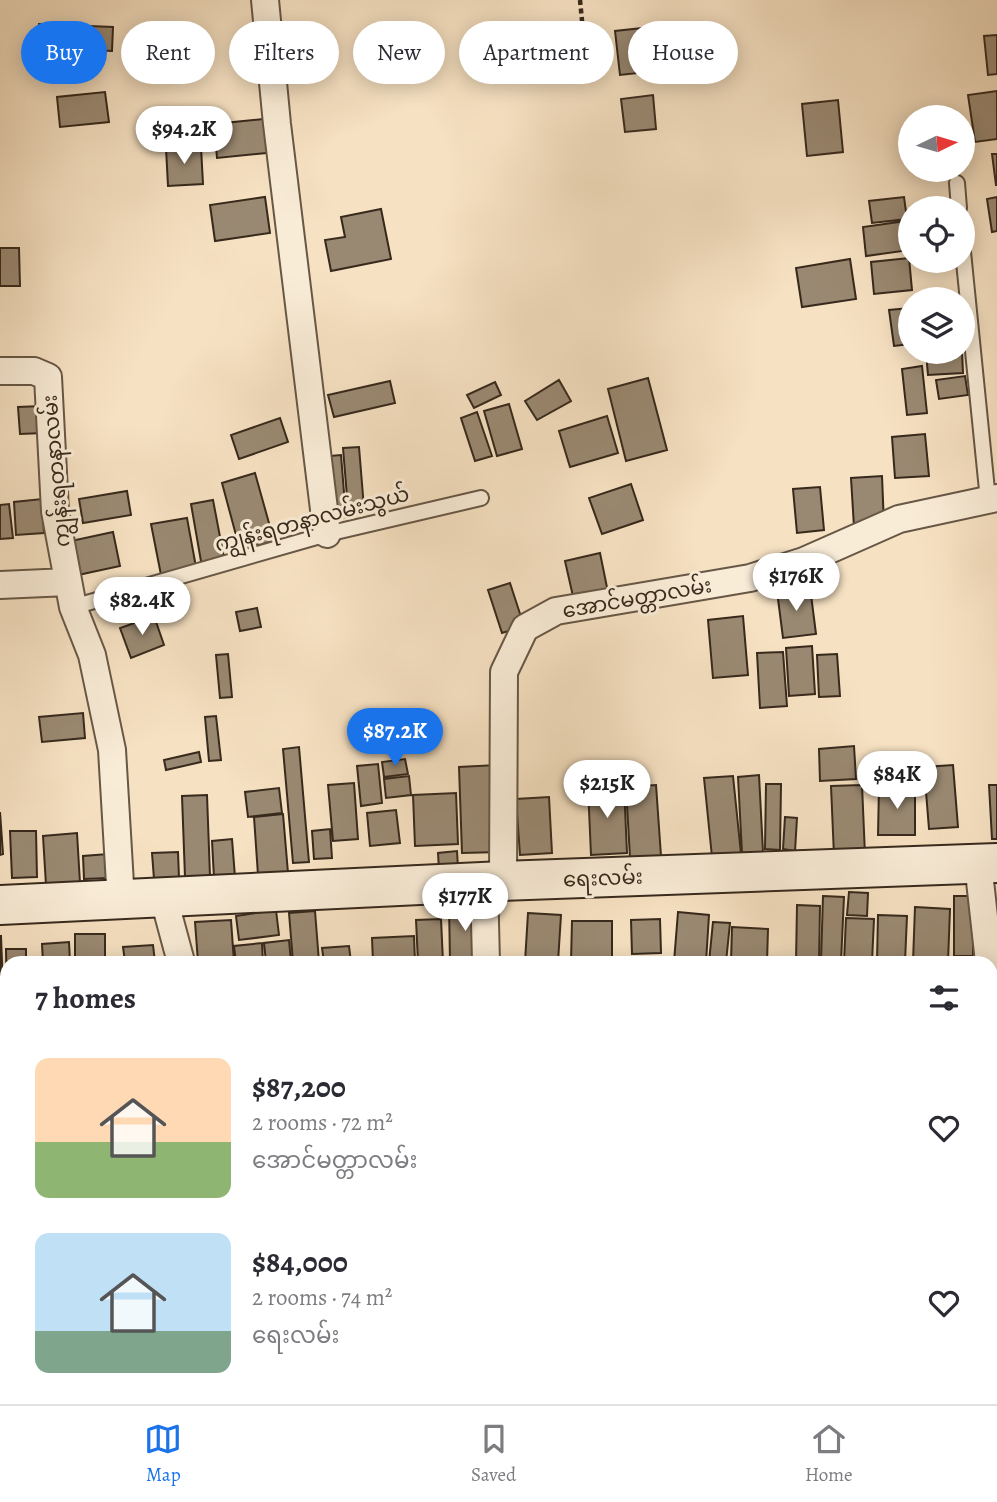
<!DOCTYPE html>
<html lang="en">
<head>
<meta charset="utf-8">
<style>
	:root { --surface:#fff; --page:#f2f2f3; --text:#2b2b33; --muted:#7c7c81; --line:#e1e1e2; --accent:#1a73e8 }
	body { margin:0; font-family:Alegreya,"Noto Sans Myanmar",serif; background:var(--page); color:var(--text); height:100vh; display:flex; flex-direction:column; font-size:26px; white-space:nowrap }
	* { box-sizing:border-box; margin:0 }
	p { font-size:23px; color:var(--muted) }
	.icon { flex:none; width:38px; height:38px; fill:none; stroke:currentColor; stroke-width:2; stroke-linecap:round; stroke-linejoin:round }
	.map { position:relative; flex:1; overflow:hidden }
	.drawer { position:absolute; left:0px; top:956px; width:998px; height:450px; display:flex; flex-direction:column; background:var(--surface); border-radius:21px 21px 0 0; box-shadow:0 4px 18px #0003 }
	.drawer>* { flex:none }
	.hud { position:absolute; left:21px; top:21px; width:956px; height:63px; display:flex; gap:14px }
	.needle { width:46px; rotate:85deg }
	.buttons { position:absolute; left:898px; top:105px; display:grid; gap:14px }
	.buttons a { display:grid; place-items:center; width:77px; height:77px; border-radius:50%; background:var(--surface); box-shadow:0 4px 18px #0003; font-size:35px }
	.price { position:absolute; translate:-50% -60px; padding:0 16px; border-radius:24px; background:#fff; color:#222; font-size:23px; line-height:46px; filter:drop-shadow(0 2px 4px #0008) }
	.price::after { content:''; position:absolute; left:50%; top:42px; width:21px; height:16px; margin-left:-10px; background:inherit; clip-path:polygon(0 0,100% 0,50% 100%) }
	.price.on { background:var(--accent); color:#fff }
	ul { padding:0; list-style:none }
	li { display:flex; align-items:center; gap:21px; height:175px; padding:0 35px }
	li span { display:grid; place-items:center; flex:none; width:196px; height:140px; border-radius:14px; color:#555 }
	li>.icon { margin-inline-start:auto }
	span .icon { width:84px; height:84px; fill:#fffc; stroke-width:1 }
	li b { font-size:30px }
	h2 { display:flex; justify-content:space-between; align-items:center; height:84px; padding:0 35px; font-size:30px }
	.tag { padding:0 24px; border-radius:32px; background:var(--surface); box-shadow:0 4px 18px #0003; font-size:24px; line-height:63px }
	.tag.on { background:var(--accent); color:#fff }
	.dock { display:flex; justify-content:space-around; align-items:center; height:98px; border-top:2px solid var(--line); background:var(--surface); font-size:19px; color:var(--muted) }
	.dock a { display:grid; justify-items:center; gap:4px }
	.dock .on { color:var(--accent) }
	.map>svg:first-child { display:block }
	.building { fill:#9a8972; stroke:#37291c; stroke-width:2 }
	.lines { fill:none; stroke-linecap:round; stroke-linejoin:round }
	.lane-casing { stroke:#675746; stroke-width:18 }
	.street-casing { stroke:#675746; stroke-width:30 }
	.secondary-casing { stroke:#37291c; stroke-width:42 }
	.path { stroke:#37291c; stroke-width:4.5; stroke-dasharray:5 3.5; stroke-linecap:butt }
	.lane { stroke:#f9ecd7; stroke-width:14 }
	.street { stroke:#f9ecd7; stroke-width:26 }
	.secondary { stroke:#f9ecd7; stroke-width:38 }
	.labels { text-anchor:middle; stroke-width:6; stroke-linejoin:round; paint-order:stroke }
	.street-label { font-size:21px; fill:#37291c; stroke:#f9ecd7 }
</style>
</head>
<body>
<div class="map">
<svg width="997" height="1404" viewBox="0 0 997 1404">
	<rect width="100%" height="100%" fill="#f6e1c2"/>
	<filter id="stains"><feTurbulence type="fractalNoise" baseFrequency=".00286" numOctaves="4"/><feColorMatrix values="0 0 0 0 .2 0 0 0 0 .09 0 0 0 0 .02 0 0 0 .5 -.17"/></filter>
	<radialGradient id="worn" r=".72"><stop offset=".6" stop-color="#630" stop-opacity="0"/><stop offset="1" stop-color="#630" stop-opacity=".3"/></radialGradient>
	<path class="building" d="M689 23 693 67 620 75 615 31Z
		M39 24 113 27 112 51 38 48Z
		M997 35V74L988 75 984 36Z
		M997 91V139L975 142 968 95Z
		M105 92 109 122 60 127 57 97Z
		M653 95 656 129 625 132 621 99Z
		M838 100 843 152 807 156 802 104Z
		M273 118 276 152 217 158 214 124Z
		M201 147 203 184 168 186 166 148Z
		M992 154H997V185H996Z
		M265 197 270 233 215 241 210 205Z
		M904 197 907 219 872 223 869 201Z
		M997 197V231L992 232 987 199Z
		M381 209 391 259 331 271 325 240 345 237 341 217Z
		M906 221 910 250 866 256 863 227Z
		M0 248H19L20 286H0Z
		M909 258 912 290 874 294 871 262Z
		M850 259 856 299 802 307 796 268Z
		M910 308V344L894 346 889 310Z
		M926 352H962L963 373 928 375Z
		M922 366 927 413 907 415 902 369Z
		M965 376 968 395 939 399 936 380Z
		M648 378 667 450 626 461 608 389Z
		M559 380 571 401 537 420 525 401Z
		M390 381 395 403 334 417 328 395Z
		M495 382 501 395 474 408 467 395Z
		M509 404 522 449 497 456 484 411Z
		M42 406 43 433 20 434 18 407Z
		M477 412 492 456 475 461 461 418Z
		M607 416 618 453 570 467 559 431Z
		M280 418 288 442 239 459 231 435Z
		M925 434 929 476 895 478 892 437Z
		M359 447 364 508 348 509 343 448Z
		M341 455 346 517 323 519 318 457Z
		M255 473 274 541 240 550 222 483Z
		M882 476 884 525 854 527 851 478Z
		M631 484 643 520 602 534 589 498Z
		M820 487 824 530 797 533 793 489Z
		M127 491 131 515 83 523 79 499Z
		M42 499 44 533 16 535 14 502Z
		M213 500 225 563 202 567 191 504Z
		M9 504 13 538 0 539V505Z
		M187 518 198 578 163 585 151 524Z
		M113 532 120 566 78 575 71 541Z
		M600 553 611 607 577 614 565 561Z
		M510 583 524 626 502 633 488 590Z
		M810 587 816 634 783 638 777 591Z
		M257 608 261 627 240 631 236 612Z
		M154 616 164 645 131 658 120 628Z
		M743 616 748 675 713 678 708 620Z
		M812 646 815 694 789 696 786 648Z
		M783 652 787 706 760 708 757 653Z
		M228 654 232 697 220 698 216 655Z
		M837 654 840 696 819 697 817 655Z
		M83 713 85 738 42 742 39 717Z
		M216 716 221 760 209 761 205 717Z
		M854 746 856 779 820 781 819 749Z
		M299 747 309 862 293 863 283 749Z
		M199 752 201 762 166 770 164 760Z
		M909 753 910 779 872 781 871 755Z
		M405 759 408 774 384 777 382 762Z
		M378 764 382 803 361 806 357 766Z
		M497 765 500 852 462 853 459 767Z
		M953 765 958 827 929 829 924 767Z
		M759 775 763 852 742 853 738 777Z
		M409 776 411 795 386 798 384 779Z
		M733 776 741 854 712 857 704 778Z
		M354 783 358 839 333 841 328 785Z
		M766 784H781L780 850 765 849Z
		M656 785 661 856 630 858 626 787Z
		M862 785 865 855 834 856 831 786Z
		M989 785H997V839H992Z
		M624 786 627 853 591 855 588 787Z
		M879 786H915V835H878Z
		M279 788 282 813 248 817 245 792Z
		M456 793 458 844 415 846 413 795Z
		M207 795 210 876 185 877 182 796Z
		M549 797 552 853 520 855 516 799Z
		M396 810 400 843 370 846 367 813Z
		M0 812 3 854 0 855Z
		M283 814 288 873 258 875 254 817Z
		M785 817 797 818 795 851 783 849Z
		M330 829 332 858 314 859 312 831Z
		M10 831H36L37 877 12 878Z
		M77 833 80 883 46 885 43 836Z
		M232 839 235 877 214 878 212 841Z
		M457 851 458 868 439 870 438 853Z
		M178 852 179 878 154 879 152 853Z
		M108 854 109 878 84 879 83 856Z
		M849 892 868 893 867 916 847 915Z
		M823 896 844 897 841 962H821Z
		M954 896H973V956H954Z
		M449 904H480L481 962H450Z
		M797 905 820 906 819 962H796Z
		M915 907 950 909 948 962H913Z
		M276 910 279 935 239 940 236 916Z
		M315 911 319 962H293L289 913Z
		M678 912 709 915 706 962H674Z
		M528 913 561 915 558 962H525Z
		M878 915 907 916 905 962H877Z
		M846 918 874 919 872 962H844Z
		M441 919 443 962H418L416 920Z
		M660 919 661 953 632 954 631 920Z
		M231 920 234 962H198L195 922Z
		M572 921H612V962H571Z
		M713 922 730 923 726 962H709Z
		M732 927 768 929 767 962H731Z
		M75 934H105V962H75Z
		M1 936 7 1094H0V936Z
		M414 936 415 962H373L372 938Z
		M289 940 291 962H266L264 943Z
		M69 942 70 962H43L42 944Z
		M262 943 263 962H236L234 946Z
		M153 945 155 962H125L123 947Z
		M349 946 351 962H324L322 948Z
		M6 949H26V962H7V1004Z
		M0 1122H7V1186H0Z
		M5 1212H7V1301Z
		M0 1317H7V1353H0Z
		M242 1398H295V1404H243Z
		M303 1398H326L327 1403 303 1404Z
		M442 1398H491V1404H442Z
		M520 1398H566V1404H521Z
		M629 1398H661V1404H629Z
		M899 1398H978V1400L956 1404H900Z"/>
	<g class="lines">
		<g class="lane-casing">
			<path id="lane" d="M957 183 959 208
				M962 242 988 500
				M73 607 327 534 481 498"/>
		</g>
		<g class="street-casing">
			<path id="street" d="M265 0 277 124 327 534
				M0 371H34L48 377 55 511 73 607 92 655 112 750 121 901
				M0 585 68 582
				M978 863 989 962
				M503 881 504 672 525 628 556 611 750 578 804 561 899 519 997 498
				M484 882 486 962
				M164 899 181 962
				M990 980 997 1040
				M507 1398 508 1404
				M219 1404V1398"/>
		</g>
		<g class="secondary-casing">
			<path id="secondary" d="M0 905 503 881 997 863"/>
		</g>
		<path class="path" d="M580 0 588 82"/>
		<use href="#lane" class="lane"/>
		<use href="#street" class="street"/>
		<use href="#secondary" class="secondary"/>
	</g>
	<g class="labels">
		<g class="street-label">
			<text transform="translate(56 471) rotate(-95)" y="7">ကျွန်းရတနာလမ်း</text>
			<text transform="translate(312 519) rotate(-15)" y="7">ကျွန်းရတနာလမ်းသွယ်</text>
			<text transform="translate(637 598) rotate(-10)" y="7">အောင်မတ္တာလမ်း</text>
			<text transform="translate(603 878) rotate(-2)" y="7">ရေးလမ်း</text>
		</g>
	</g>
	<rect width="100%" height="100%" filter="url(#stains)"/>
	<rect width="100%" height="100%" fill="url(#worn)"/>
</svg>
<div class="buttons">
<a><svg class="needle" viewBox="-14 -14 28 28"><path d="M0-13l5 13h-10z" fill="#e53935"/><path d="M0 13l5-13h-10z" fill="#7c7c81"/></svg></a>
<a><svg class="icon" aria-label="locate" viewBox="0 0 24 24"><circle cx="12" cy="12" r="6"/><path d="M12 2v4M12 18v4M2 12h4M18 12h4"/></svg></a>
<a><svg class="icon" aria-label="layers" viewBox="0 0 24 24"><path d="M12 4l9 5-9 5-9-5zM3 14l9 5 9-5"/></svg></a>
</div>
<b class="price" style="left:184px;top:166px">$94.2K</b>
<b class="price" style="left:796px;top:613px">$176K</b>
<b class="price" style="left:142px;top:637px">$82.4K</b>
<b class="price on" style="left:395px;top:768px">$87.2K</b>
<b class="price" style="left:897px;top:811px">$84K</b>
<b class="price" style="left:607px;top:820px">$215K</b>
<b class="price" style="left:465px;top:933px">$177K</b>
<div class="hud">
<a class="tag on">Buy</a>
<a class="tag">Rent</a>
<a class="tag">Filters</a>
<a class="tag">New</a>
<a class="tag">Apartment</a>
<a class="tag">House</a>
</div>
<section class="drawer">
<h2>7 homes<svg class="icon" aria-label="filters" viewBox="0 0 24 24"><path d="M4 7h16M4 17h16"/><circle cx="9" cy="7" r="2"/><circle cx="15" cy="17" r="2"/></svg></h2>
<ul>
<li><span style="background:linear-gradient(#ffd9b3 60%,#8fb573 0)"><svg class="icon" aria-label="home" viewBox="0 0 24 24"><path d="M3 11l9-7 9 7M6 9v11h12V9"/></svg></span><div><b>$87,200</b><p>2 rooms · 72 m²</p><p>အောင်မတ္တာလမ်း</p></div><svg class="icon" aria-label="heart" viewBox="0 0 24 24"><path d="M12 20l-8-8c-3-5 5-10 8-4 3-6 11-1 8 4z"/></svg></li>
<li><span style="background:linear-gradient(#bfe0f5 70%,#7fa58c 0)"><svg class="icon" aria-label="home" viewBox="0 0 24 24"><path d="M3 11l9-7 9 7M6 9v11h12V9"/></svg></span><div><b>$84,000</b><p>2 rooms · 74 m²</p><p>ရေးလမ်း</p></div><svg class="icon" aria-label="heart" viewBox="0 0 24 24"><path d="M12 20l-8-8c-3-5 5-10 8-4 3-6 11-1 8 4z"/></svg></li>
</ul>
</section>
</div>
<nav class="dock">
<a class="on"><svg class="icon" aria-label="map" viewBox="0 0 24 24"><path d="M3 6l6-2 6 2 6-2v14l-6 2-6-2-6 2zM9 4v14M15 6v14"/></svg>Map</a>
<a><svg class="icon" aria-label="saved" viewBox="0 0 24 24"><path d="M7 4h10v16l-5-4-5 4z"/></svg>Saved</a>
<a><svg class="icon" aria-label="home" viewBox="0 0 24 24"><path d="M3 11l9-7 9 7M6 9v11h12V9"/></svg>Home</a>
</nav>
</body>
</html>
